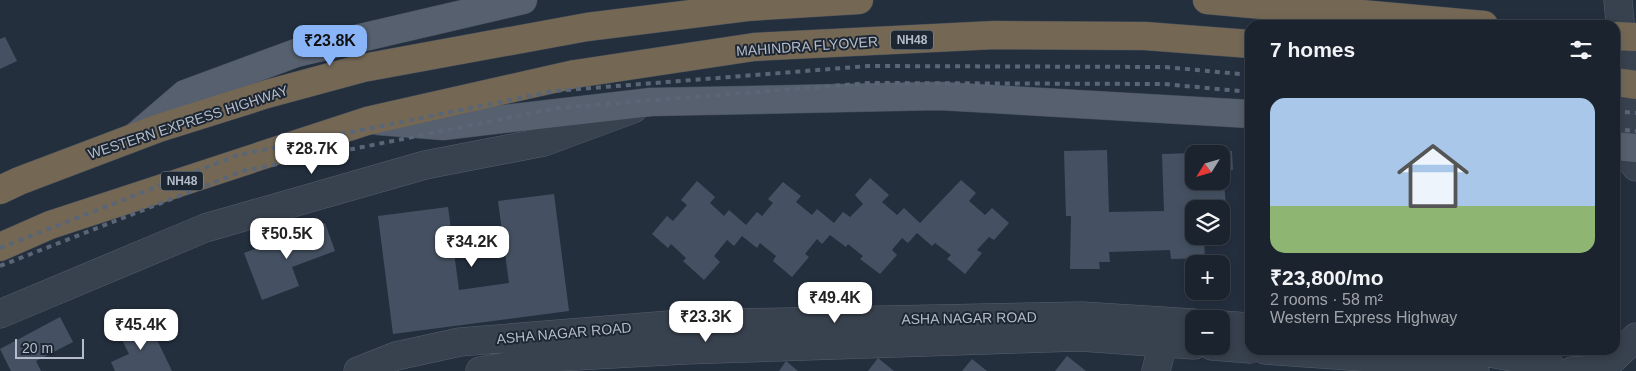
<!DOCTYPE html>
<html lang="en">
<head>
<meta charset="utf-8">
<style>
	:root { --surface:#1b232e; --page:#242b36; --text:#f1f3f6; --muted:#a0a4aa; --line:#39404a; --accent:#8ab4f8 }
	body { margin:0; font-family:Arial,sans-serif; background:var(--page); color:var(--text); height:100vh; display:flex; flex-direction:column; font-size:19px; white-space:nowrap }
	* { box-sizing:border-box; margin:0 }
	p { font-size:16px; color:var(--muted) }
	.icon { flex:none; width:28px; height:28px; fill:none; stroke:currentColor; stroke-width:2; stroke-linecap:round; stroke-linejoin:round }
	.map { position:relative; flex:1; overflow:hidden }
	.sheet { position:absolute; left:1245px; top:20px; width:375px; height:335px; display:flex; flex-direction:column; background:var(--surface); border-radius:15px; box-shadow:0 2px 8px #0003,0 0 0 1px var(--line) }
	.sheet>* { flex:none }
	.needle { width:32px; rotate:233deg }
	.fabs { position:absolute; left:1185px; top:145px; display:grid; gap:10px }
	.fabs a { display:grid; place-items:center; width:45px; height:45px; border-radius:10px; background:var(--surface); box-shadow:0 2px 8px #0003,0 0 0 1px var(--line); font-size:25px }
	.scale { position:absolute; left:15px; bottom:12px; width:69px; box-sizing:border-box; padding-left:5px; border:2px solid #b4bcc9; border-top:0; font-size:14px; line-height:18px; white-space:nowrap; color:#b4bcc9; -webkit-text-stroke:4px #1d2633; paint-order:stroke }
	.price { position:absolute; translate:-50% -42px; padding:0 11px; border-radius:10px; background:#fff; color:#222; font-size:16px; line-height:32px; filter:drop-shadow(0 1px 2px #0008) }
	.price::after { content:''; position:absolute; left:50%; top:30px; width:15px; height:11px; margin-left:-8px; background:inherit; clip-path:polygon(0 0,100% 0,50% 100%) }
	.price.current { background:var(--accent); color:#111 }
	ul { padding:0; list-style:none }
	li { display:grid; align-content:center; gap:10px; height:265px; padding:0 25px }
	li span { display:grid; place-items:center; height:155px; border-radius:15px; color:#555 }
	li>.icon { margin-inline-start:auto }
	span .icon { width:90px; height:90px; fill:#fffc; stroke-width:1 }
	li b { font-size:21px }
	h2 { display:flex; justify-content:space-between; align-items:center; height:60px; padding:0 25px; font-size:21px }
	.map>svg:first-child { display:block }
	.building { fill:#455162 }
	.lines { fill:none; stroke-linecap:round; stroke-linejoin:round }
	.minor-casing { stroke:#565f6c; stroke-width:29 }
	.major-casing { stroke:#414a57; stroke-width:29 }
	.highway-casing { stroke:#434c59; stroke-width:29 }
	.minor { stroke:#38414e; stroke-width:28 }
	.major { stroke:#56606e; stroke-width:28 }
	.highway { stroke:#746855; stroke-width:28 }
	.rail { stroke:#5a6575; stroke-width:4; stroke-dasharray:5 5; stroke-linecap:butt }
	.highway-bridge-casing { stroke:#434c59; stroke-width:29; stroke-linecap:butt }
	.highway-bridge { stroke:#746855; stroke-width:28 }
	.labels { text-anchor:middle; stroke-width:4; stroke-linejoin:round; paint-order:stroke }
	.shield { fill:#1d2633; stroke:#878f9c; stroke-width:1 }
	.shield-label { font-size:12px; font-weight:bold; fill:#b4bcc9 }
	.street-label { font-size:14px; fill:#b4bcc9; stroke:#1d2633 }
</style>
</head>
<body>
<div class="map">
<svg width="1636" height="371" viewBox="0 0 1636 371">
	<rect width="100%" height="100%" fill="#242f3e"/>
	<path class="building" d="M5 37 17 61 0 69V39Z
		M1107 150 1109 212 1164 211 1162 154 1194 153V181H1221V154L1206 152 1232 151 1233 170 1223 171 1227 217H1221V209H1194V236H1198V241H1204L1205 258 1171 259 1170 250 1109 252 1110 262H1099L1100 269H1070L1071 216H1066L1064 151Z
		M870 178 889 195 882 202 897 215 904 208 920 223 961 180 976 193 969 201 985 215 992 208 1009 223 994 240 989 237 977 250 982 253 965 274 947 259 951 255 935 243 932 246 917 233 908 243 902 238 892 250 897 255 880 274 860 259 863 256 848 244 846 247 830 235 822 244 817 239 805 254 809 257 792 277 773 261 776 256 760 243 757 248 742 236 734 246 727 240 714 256 720 262 704 280 683 261 686 258 671 244 668 248 652 234 667 216 673 221 687 205 681 200 697 181 715 197 710 203 724 216 729 210 746 225 757 212 762 216 773 203 768 199 783 182 801 196 796 202 812 215 817 209 834 223 843 212 850 217 863 204 855 195Z
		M554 194 569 311 393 334 378 216 448 207 459 290 509 283 498 201Z
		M325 223 335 251 292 267 299 286 262 300 244 253Z
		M60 317 73 342 36 361 41 371H11L0 349Z
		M147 319 172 371H115L111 362 129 354 118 332Z
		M1067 356 1086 371H1055Z
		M878 358 894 371H868Z
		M972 359 987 371H962Z
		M786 361 798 371H779Z"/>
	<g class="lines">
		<g class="minor-casing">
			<path id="minor" d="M1618 0 1633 163 1636 167
				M0 314 205 228 425 165 544 142 633 109
				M1221 325 1250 327
				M1212 346 1250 349
				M1265 350 1377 358 1475 371
				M1474 350 1549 364
				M358 371 396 356 460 342 681 324 1082 316 1194 323
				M480 371 558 357 686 350 1080 337 1194 345
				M1156 371 1163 343
				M1572 371 1602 369 1636 337"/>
		</g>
		<g class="major-casing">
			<path id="major" d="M379 121 443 126 651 102 939 96 1250 114
				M136 136 185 94 296 53 523 0
				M1615 146 1636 148"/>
		</g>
		<g class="highway-casing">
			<path id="highway" d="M1207 0 1484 25
				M0 190 19 181 159 128 267 94 363 68 587 27 747 7 859 0
				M0 247 50 225 367 121 575 74 754 47 995 35 1145 36 1250 44"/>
		</g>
		<use href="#minor" class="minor"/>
		<use href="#major" class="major"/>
		<use href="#highway" class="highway"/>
		<path class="rail" d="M1615 111 1636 113
			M1615 129 1636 131
			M0 248 238 155 554 91 868 66 1165 67 1250 75
			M0 266 243 171 557 108 869 83 1164 84 1250 92"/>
		<g class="highway-bridge-casing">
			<path id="highway-bridge" d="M1615 36 1636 37
				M1615 82 1636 85"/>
		</g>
		<use href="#highway-bridge" class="highway-bridge"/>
	</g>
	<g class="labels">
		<g class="shield">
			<rect x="891" y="30.5" width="42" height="19" rx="4"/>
			<rect x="161" y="171.5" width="42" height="19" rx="4"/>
		</g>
		<g class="shield-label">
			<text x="912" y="44">NH48</text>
			<text x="182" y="185">NH48</text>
		</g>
		<g class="street-label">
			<text transform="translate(807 46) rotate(-4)" y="5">MAHINDRA FLYOVER</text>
			<text transform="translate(188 122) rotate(-18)" y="5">WESTERN EXPRESS HIGHWAY</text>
			<text transform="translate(969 318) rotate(-1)" y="5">ASHA NAGAR ROAD</text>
			<text transform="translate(564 333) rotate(-5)" y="5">ASHA NAGAR ROAD</text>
		</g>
	</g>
</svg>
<div class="fabs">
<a><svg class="needle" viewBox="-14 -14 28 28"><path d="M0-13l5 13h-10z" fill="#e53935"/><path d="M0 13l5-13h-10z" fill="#a0a4aa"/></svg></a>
<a><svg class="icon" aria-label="layers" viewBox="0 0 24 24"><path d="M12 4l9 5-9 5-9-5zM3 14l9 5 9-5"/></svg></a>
<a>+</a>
<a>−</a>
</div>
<div class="scale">20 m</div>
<b class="price current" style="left:330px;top:67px">₹23.8K</b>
<b class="price" style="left:312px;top:175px">₹28.7K</b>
<b class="price" style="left:287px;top:260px">₹50.5K</b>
<b class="price" style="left:472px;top:268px">₹34.2K</b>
<b class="price" style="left:835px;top:324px">₹49.4K</b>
<b class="price" style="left:706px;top:343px">₹23.3K</b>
<b class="price" style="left:141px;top:351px">₹45.4K</b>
<section class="sheet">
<h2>7 homes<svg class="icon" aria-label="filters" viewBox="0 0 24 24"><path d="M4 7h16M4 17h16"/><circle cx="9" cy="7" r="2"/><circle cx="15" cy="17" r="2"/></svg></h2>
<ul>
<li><span style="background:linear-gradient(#a9c7e8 70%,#8fb573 0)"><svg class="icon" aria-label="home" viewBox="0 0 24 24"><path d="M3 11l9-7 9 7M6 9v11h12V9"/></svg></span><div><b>₹23,800/mo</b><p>2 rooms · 58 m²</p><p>Western Express Highway</p></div></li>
</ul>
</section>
</div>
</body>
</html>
